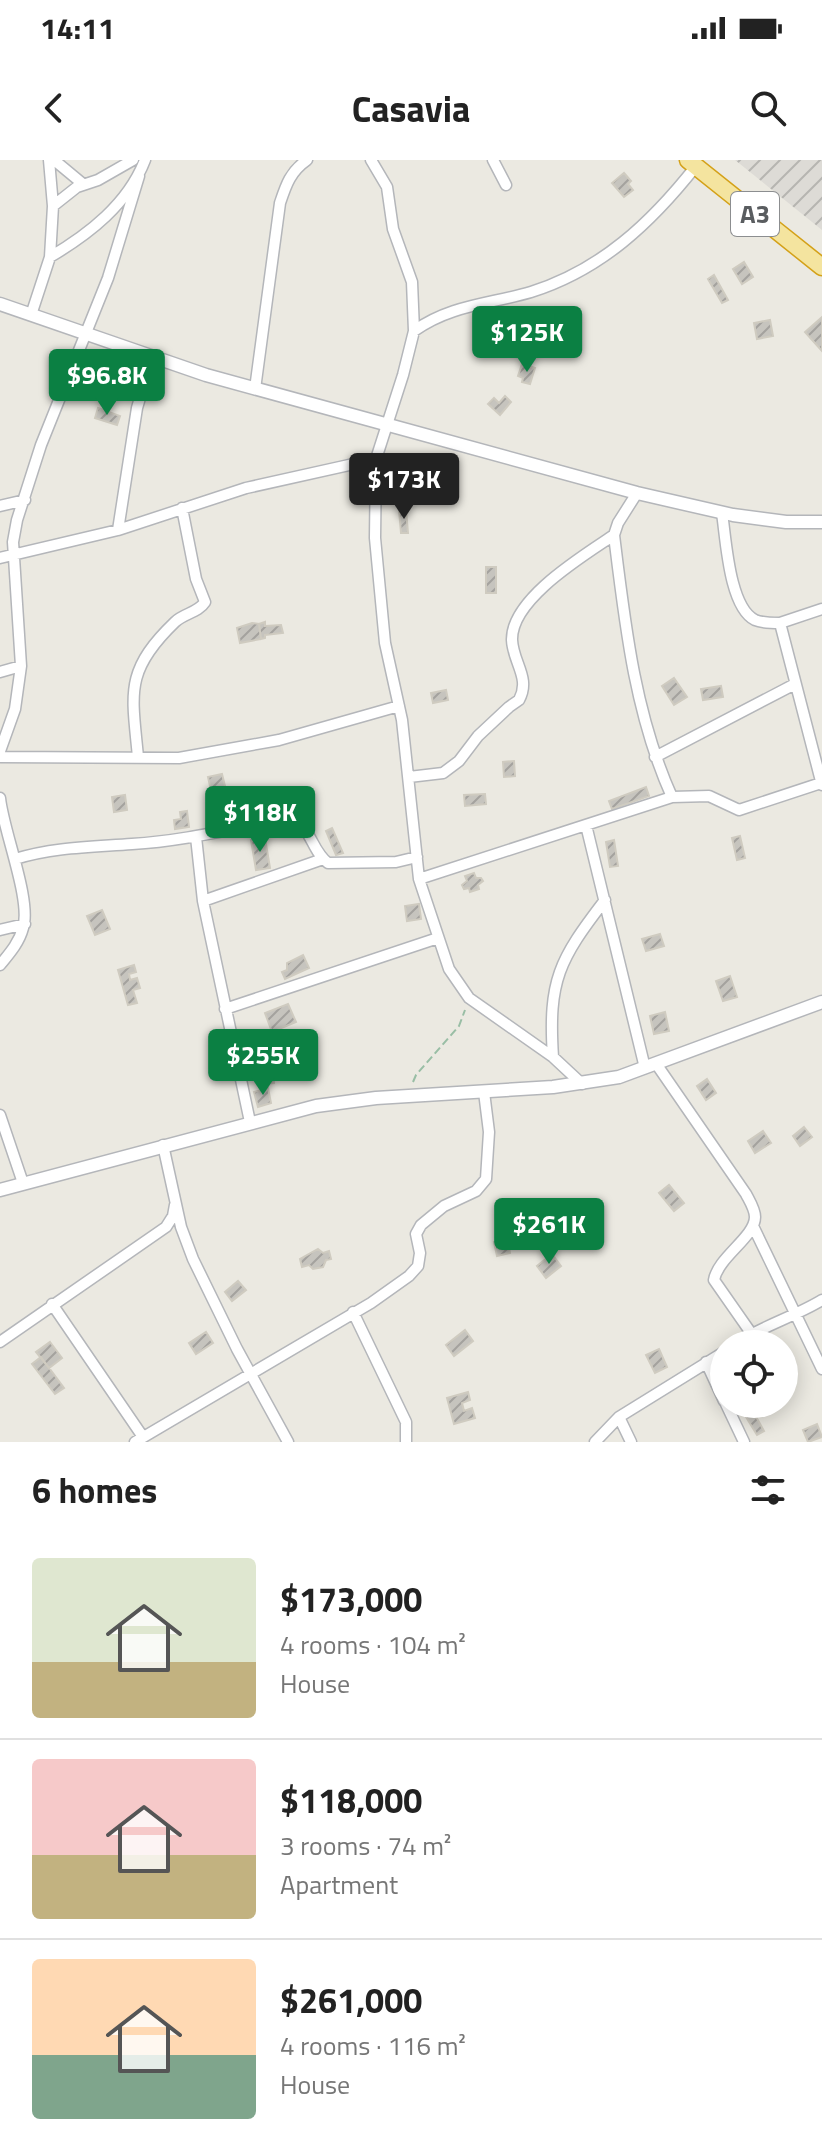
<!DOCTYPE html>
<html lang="en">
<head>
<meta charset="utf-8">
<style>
	:root { --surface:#fff; --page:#f2f2f2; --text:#222; --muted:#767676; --line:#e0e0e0; --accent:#0b8043 }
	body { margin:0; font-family:"Titillium Web",sans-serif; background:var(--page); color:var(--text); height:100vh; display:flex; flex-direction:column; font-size:30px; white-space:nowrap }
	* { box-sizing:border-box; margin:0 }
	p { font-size:26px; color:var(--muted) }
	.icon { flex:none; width:44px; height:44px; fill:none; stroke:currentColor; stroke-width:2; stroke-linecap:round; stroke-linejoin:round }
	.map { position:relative; height:1282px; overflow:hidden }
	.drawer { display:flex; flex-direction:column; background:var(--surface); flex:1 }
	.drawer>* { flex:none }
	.tools { position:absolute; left:710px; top:1170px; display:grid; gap:16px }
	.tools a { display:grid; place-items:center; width:88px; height:88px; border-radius:50%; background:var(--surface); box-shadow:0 4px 20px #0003; font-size:40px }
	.price { position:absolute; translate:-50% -68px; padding:0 18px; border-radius:8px; background:var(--accent); color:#fff; font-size:26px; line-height:52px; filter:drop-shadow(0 2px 4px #0008) }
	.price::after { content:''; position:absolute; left:50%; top:48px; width:24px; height:18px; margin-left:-12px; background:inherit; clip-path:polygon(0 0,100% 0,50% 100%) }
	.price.current { background:#222; color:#fff }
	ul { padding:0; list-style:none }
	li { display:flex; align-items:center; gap:24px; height:200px; padding:0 32px }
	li+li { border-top:2px solid var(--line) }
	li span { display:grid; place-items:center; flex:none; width:224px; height:160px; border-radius:8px; color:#555 }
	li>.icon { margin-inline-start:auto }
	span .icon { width:96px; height:96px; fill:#fffc; stroke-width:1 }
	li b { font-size:34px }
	h2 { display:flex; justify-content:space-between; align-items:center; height:96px; padding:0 32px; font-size:34px }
	.status { display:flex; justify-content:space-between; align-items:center; height:56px; padding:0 40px; background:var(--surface); direction:ltr }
	.status svg { height:22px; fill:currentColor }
	header { display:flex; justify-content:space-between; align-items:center; height:104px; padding:0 32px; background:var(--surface); font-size:36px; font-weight:700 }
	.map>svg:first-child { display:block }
	.industrial { fill:url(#industrial-furrows) }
	.building { fill:url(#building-hatch); stroke:#cfcbc0; stroke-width:2 }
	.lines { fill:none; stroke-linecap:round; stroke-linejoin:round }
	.minor-casing { stroke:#b4b6ba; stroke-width:13 }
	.tertiary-casing { stroke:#b4b6ba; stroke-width:15 }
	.trunk-casing { stroke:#d4a118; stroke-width:19 }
	.path { stroke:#99bea5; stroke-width:2; stroke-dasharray:8 4; stroke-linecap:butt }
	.minor { stroke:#fff; stroke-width:10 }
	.tertiary { stroke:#fff; stroke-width:12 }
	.trunk { stroke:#f4e49f; stroke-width:16 }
	.labels { text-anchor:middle; stroke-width:6; stroke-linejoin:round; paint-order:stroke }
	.shield { fill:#fff; stroke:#8c8e90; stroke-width:2 }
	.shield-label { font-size:26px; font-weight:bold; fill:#5a5d60 }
</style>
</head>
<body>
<div class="status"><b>14:11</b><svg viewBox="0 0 49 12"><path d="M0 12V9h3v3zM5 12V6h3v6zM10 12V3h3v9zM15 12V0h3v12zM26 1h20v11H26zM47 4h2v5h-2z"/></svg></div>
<header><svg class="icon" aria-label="back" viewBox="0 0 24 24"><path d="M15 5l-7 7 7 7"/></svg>Casavia<svg class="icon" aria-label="search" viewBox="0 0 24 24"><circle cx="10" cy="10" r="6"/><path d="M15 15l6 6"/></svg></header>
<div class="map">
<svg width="822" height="1282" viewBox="0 0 822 1282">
	<defs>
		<pattern id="industrial-furrows" width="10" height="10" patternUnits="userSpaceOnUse" patternTransform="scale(2)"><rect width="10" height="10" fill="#dddbd6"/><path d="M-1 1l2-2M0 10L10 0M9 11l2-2" fill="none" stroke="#b6b5b1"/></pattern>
		<pattern id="building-hatch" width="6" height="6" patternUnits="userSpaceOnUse" patternTransform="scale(2)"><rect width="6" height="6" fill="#c6c4be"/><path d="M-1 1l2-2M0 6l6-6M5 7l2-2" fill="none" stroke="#a4a29e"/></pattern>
	</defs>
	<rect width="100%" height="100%" fill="#ebe9e1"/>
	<path class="industrial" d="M735 0H822V70Z"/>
	<path class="building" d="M624 13 631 21 628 24 633 30 624 37 612 23Z
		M744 102 753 117 742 124 733 109Z
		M714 115 728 140 722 143 708 119Z
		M822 157V191L805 172Z
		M770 160 773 176 757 179 754 163Z
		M100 196 116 202 110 218 94 212Z
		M522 204 535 208 530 224 522 222 523 218 518 216Z
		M505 236 511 242 500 255 488 244 494 238 499 243Z
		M98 248 120 256 117 265 95 258Z
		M406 349 408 373H401L399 350Z
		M486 407H496V433H486Z
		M265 462V466L281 465 283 473 265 475V478L261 479 259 464Z
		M252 463 259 464 261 479 240 483 237 468Z
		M674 518 687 537 674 545 662 526Z
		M721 526 723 537 703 540 701 529Z
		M446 530 448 540 433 543 431 533Z
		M514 601 515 616 504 617 503 602Z
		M222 614 231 650 210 655 207 641 213 640 208 617Z
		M646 627 649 636 612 649 609 641Z
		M485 634 486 644 465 646 464 635Z
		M125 635 127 650 114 652 112 637Z
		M187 651 189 667 175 669 174 660 181 659 180 652Z
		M332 668 343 693 336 695 326 671Z
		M740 676 745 698 737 700 732 678Z
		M265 678 270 708 256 710 251 680Z
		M614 680 618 706 610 707 606 682Z
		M474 713 476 718H481L483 721 478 725 479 729 470 732 469 728 464 729 462 725 467 721 465 716Z
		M419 744 421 759 407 761 405 746Z
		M102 750 110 769 95 775 87 756Z
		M660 774 664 786 646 791 642 779Z
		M303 795 309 808 285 819 282 812 287 810V803Z
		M134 805 136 812 129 814 130 820 137 818 140 828 133 830 137 843 128 845 118 810Z
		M730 816 737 837 723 841 716 821Z
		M288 844 296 862 272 872 265 853Z
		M665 852 669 871 654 874 650 856Z
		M273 906 274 923 262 924 261 907Z
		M707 919 716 933 706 940 697 926Z
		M268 928 271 943 258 947 254 932Z
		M804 967 812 977 800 986 793 976Z
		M763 971 771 983 755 993 748 981Z
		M669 1025 684 1043 674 1051 659 1033Z
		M502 1081 503 1083 508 1082 510 1093 497 1096 494 1082Z
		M318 1089 323 1093 329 1091 331 1099 326 1100 323 1107 313 1109 309 1105 302 1107 300 1099Z
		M552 1094 561 1106 546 1118 537 1106Z
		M238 1121 246 1130 232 1141 225 1132Z
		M465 1170 473 1181 454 1196 446 1185Z
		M206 1172 213 1183 196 1194 189 1183Z
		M50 1182 62 1198 49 1208 36 1192Z
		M659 1189 667 1207 655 1213 646 1195Z
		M41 1197 64 1228 55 1234 32 1204Z
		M468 1232 470 1240 462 1243 464 1251 472 1248 475 1258 454 1264 447 1238Z
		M754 1253 764 1271 757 1275 746 1257Z
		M817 1264 822 1277 808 1282 803 1270Z"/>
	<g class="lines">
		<g class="minor-casing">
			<path id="minor" d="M54 0 83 24
				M371 0 387 27 393 69 412 122 414 171 403 215 376 299 375 378 385 483 402 560 419 719 449 809 469 838 553 897 582 924
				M493 0 506 25
				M53 46 77 27 98 20 133 0
				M50 97C89 74 128 44 145 0
				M31 155 50 97 53 46 49 0
				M414 171C450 145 490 144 531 132 601 110 651 63 696 6
				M255 229 280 43C286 25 290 12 307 0
				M637 333 618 363 614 375C625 465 635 555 672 637
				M0 346 25 340
				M722 353C726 379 729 447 755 460 762 463 772 463 780 463
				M118 370 137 248 152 197
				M0 398 118 370 246 328 376 299
				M822 449 780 463 822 625
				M0 512 21 506
				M0 591 15 549 21 506 13 382 17 360 41 285 108 118 139 16
				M0 597 179 598 279 580 399 546
				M138 597C132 533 124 511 175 462 184 453 198 453 205 442L196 419 182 348
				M655 597 795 524
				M409 617 443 613 459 601 478 576 509 547 519 540C531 518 513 503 512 480 511 439 583 396 614 375
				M0 638C3 670 32 741 23 768 19 783 9 794 0 805
				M586 665 645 908
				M196 677 203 741 250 962
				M15 699C54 687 92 687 132 684 184 681 235 668 286 659 311 661 310 690 328 703L396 702 417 697
				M419 719 672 637 709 636 739 650 821 623
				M203 741 323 699
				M0 770 25 764
				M225 849 438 778
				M553 897C548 820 559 800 605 740
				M657 905 746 1034C749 1040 755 1049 755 1057 755 1077 718 1097 714 1120L751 1173
				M0 955 23 1023
				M163 985 181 1067 193 1099 237 1189 288 1282
				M753 1066 822 1209
				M52 1144 143 1277
				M353 1152 406 1262V1282
				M0 1182 166 1067 173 1056 175 1045
				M735 1184C762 1166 794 1157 822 1140
				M706 1202 724 1241
				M726 1244 744 1282
				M619 1257 631 1282
				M135 1282 371 1143 409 1116 418 1106 420 1093 416 1074 421 1065 444 1046 476 1031 486 1019 489 972 484 932
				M595 1282 619 1257 724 1192"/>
		</g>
		<g class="tertiary-casing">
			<path id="tertiary" d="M0 144 206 215 637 333 733 355 786 362H822
				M0 1030 316 946 376 938 553 927 619 917 822 842"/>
		</g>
		<g class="trunk-casing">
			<path id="trunk" d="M688 0 822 107"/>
		</g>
		<path class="path" d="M413 922 416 915 459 866 465 850"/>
		<use href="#minor" class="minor"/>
		<use href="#tertiary" class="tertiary"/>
		<use href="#trunk" class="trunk"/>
	</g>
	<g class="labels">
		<rect class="shield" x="731" y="32" width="48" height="44" rx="6"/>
		<g class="shield-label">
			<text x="755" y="63">A3</text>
		</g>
	</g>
</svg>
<div class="tools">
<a><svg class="icon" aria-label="locate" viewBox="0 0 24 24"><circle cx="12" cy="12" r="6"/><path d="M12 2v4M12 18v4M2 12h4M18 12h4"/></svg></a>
</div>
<b class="price" style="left:527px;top:214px">$125K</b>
<b class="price" style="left:107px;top:257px">$96.8K</b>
<b class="price current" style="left:404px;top:361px">$173K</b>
<b class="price" style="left:260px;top:694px">$118K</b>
<b class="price" style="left:263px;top:937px">$255K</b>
<b class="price" style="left:549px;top:1106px">$261K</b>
</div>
<section class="drawer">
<h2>6 homes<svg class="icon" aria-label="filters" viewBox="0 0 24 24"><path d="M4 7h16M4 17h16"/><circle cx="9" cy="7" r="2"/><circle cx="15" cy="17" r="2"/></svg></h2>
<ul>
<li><span style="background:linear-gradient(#dfe7d0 65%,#c2b280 0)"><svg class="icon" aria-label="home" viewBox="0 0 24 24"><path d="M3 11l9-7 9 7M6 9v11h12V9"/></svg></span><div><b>$173,000</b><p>4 rooms · 104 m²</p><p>House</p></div></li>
<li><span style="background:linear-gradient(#f6c9c9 60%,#c2b280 0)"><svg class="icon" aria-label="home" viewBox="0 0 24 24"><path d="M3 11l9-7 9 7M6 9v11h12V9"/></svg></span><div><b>$118,000</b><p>3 rooms · 74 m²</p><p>Apartment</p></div></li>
<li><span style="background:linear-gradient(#ffd9b3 60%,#7fa58c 0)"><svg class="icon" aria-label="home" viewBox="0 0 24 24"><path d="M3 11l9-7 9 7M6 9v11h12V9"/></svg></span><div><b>$261,000</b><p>4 rooms · 116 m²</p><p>House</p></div></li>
</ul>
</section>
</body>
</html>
